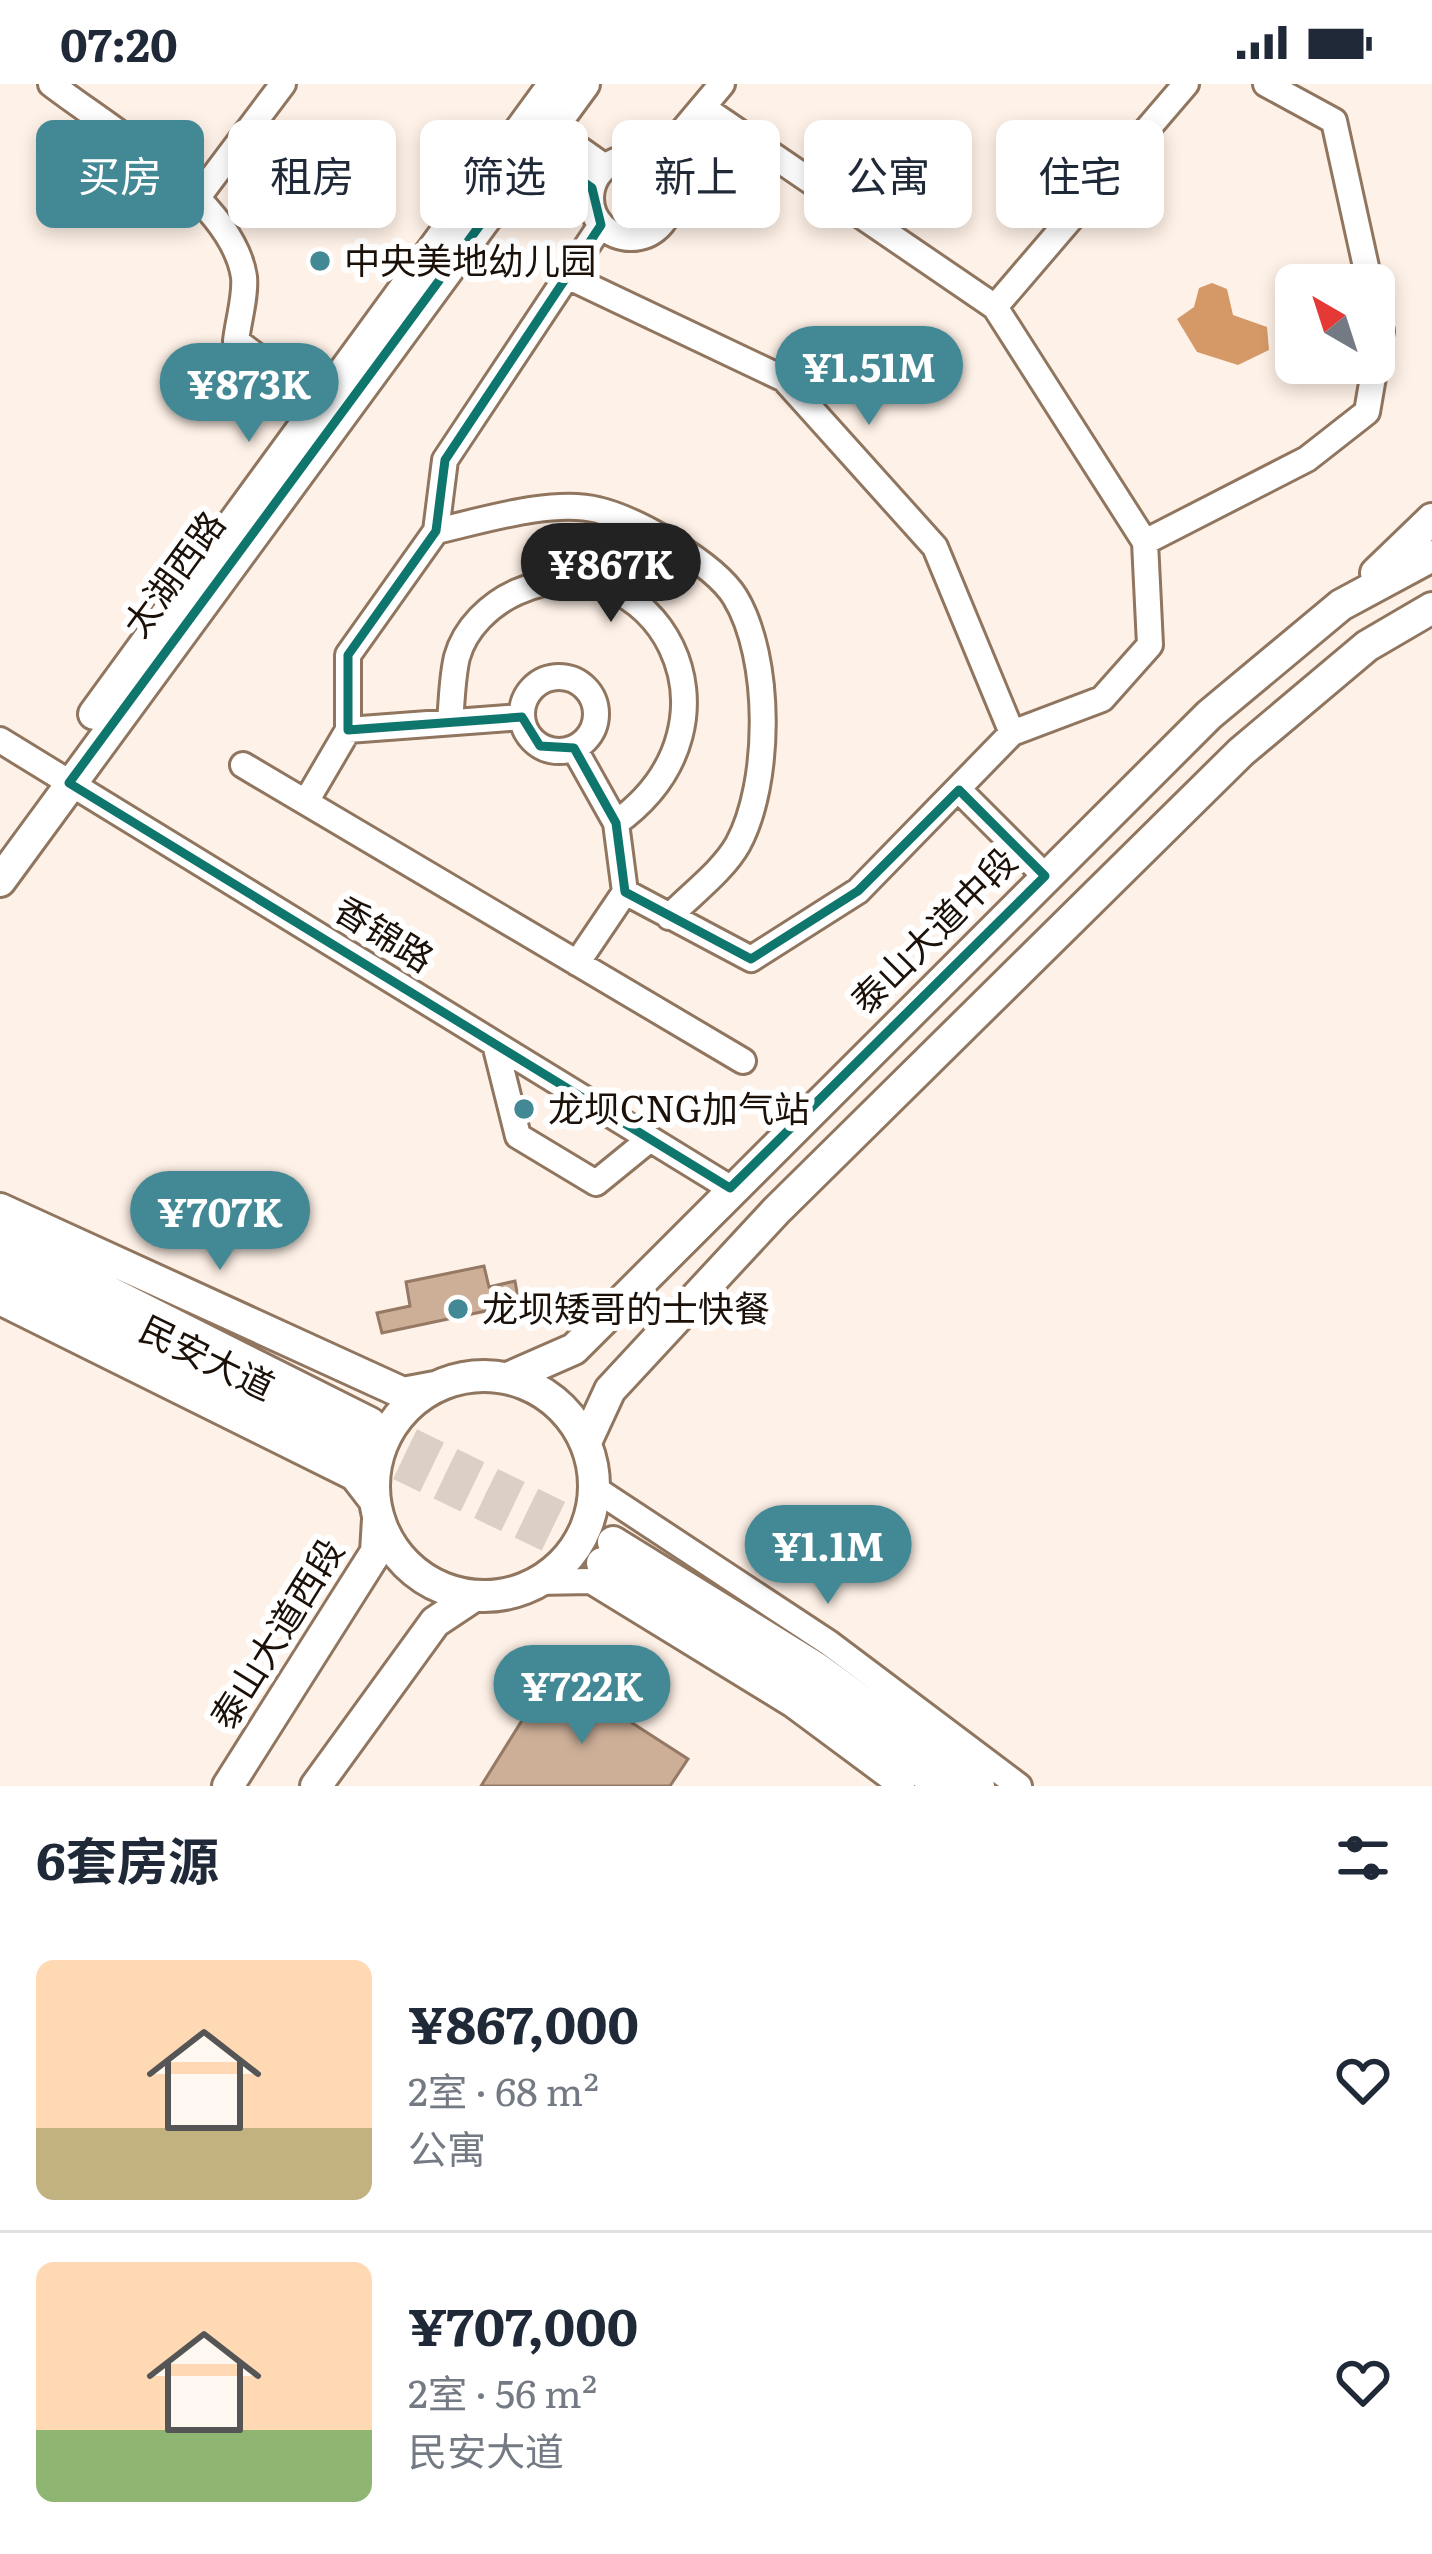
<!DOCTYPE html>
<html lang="zh">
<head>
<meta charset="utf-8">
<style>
	:root { --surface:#fff; --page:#f6f6f7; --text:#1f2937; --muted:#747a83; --line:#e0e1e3; --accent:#438995 }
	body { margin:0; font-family:Literata,"Noto Sans SC",serif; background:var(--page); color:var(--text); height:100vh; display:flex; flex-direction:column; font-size:45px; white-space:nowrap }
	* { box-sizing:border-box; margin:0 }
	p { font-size:39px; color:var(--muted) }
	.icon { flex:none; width:66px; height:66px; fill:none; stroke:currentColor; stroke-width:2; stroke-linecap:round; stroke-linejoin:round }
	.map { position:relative; height:1702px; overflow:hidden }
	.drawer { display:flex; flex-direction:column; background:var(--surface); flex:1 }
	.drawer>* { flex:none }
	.top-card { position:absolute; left:36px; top:36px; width:1362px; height:108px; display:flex; gap:24px }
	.needle { width:78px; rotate:321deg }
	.tools { position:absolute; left:1275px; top:180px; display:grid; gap:24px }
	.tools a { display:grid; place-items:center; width:120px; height:120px; border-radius:18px; background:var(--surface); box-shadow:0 6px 18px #0003; font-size:60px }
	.price { position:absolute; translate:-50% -102px; padding:0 27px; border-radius:42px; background:var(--accent); color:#fff; font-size:39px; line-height:78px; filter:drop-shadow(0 3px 6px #0008) }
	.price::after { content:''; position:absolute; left:50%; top:72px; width:36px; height:27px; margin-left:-18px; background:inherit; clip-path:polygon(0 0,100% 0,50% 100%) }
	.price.selected { background:#222; color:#fff }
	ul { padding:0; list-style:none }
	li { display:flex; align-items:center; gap:36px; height:300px; padding:0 36px }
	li+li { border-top:3px solid var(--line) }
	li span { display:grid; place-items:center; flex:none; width:336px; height:240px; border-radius:18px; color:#555 }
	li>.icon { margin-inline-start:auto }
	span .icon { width:144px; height:144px; fill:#fffc; stroke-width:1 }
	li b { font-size:51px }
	h2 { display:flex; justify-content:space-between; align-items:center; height:144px; padding:0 36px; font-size:51px }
	.chip { padding:0 42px; border-radius:18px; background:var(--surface); box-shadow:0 6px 18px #0003; font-size:42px; line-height:108px }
	.chip.selected { background:var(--accent); color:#fff }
	.status { display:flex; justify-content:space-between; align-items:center; height:84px; padding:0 60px; background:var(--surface); direction:ltr }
	.status svg { height:33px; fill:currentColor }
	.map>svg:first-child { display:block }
	.water { fill:#d59968 }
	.building { fill:#cdaf98; stroke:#957964; stroke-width:3 }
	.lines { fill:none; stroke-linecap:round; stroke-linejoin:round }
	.major-tunnel { stroke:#dccfc6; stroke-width:30; stroke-dasharray:30 15; stroke-linecap:butt }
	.minor-casing { stroke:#90755f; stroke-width:30 }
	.major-casing { stroke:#90755f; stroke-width:36 }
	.minor { stroke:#fff; stroke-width:24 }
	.major { stroke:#fff; stroke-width:30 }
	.marked { fill:none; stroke:#0f766e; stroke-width:9; stroke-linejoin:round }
	.poi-dot { fill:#438995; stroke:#fff; stroke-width:4.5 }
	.labels { text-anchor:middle; stroke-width:12; stroke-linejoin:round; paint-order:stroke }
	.poi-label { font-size:36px; fill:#1b1109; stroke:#fff; text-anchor:start }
	.street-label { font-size:36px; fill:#1b1109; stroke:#fff }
</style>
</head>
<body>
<div class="status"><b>07:20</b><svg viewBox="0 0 49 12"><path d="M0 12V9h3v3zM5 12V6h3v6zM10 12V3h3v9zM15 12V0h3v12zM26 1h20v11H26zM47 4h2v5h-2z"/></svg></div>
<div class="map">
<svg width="1432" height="1702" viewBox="0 0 1432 1702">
	<rect width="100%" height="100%" fill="#fef1e7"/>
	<path class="water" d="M1212 199 1227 205 1233 231 1267 243 1269 266 1238 281 1197 268 1177 235 1194 223 1199 204Z"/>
	<path class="building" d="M484 1182 489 1203 515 1197 519 1220 382 1249 377 1229 410 1222 406 1198Z
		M564 1595 688 1675 670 1702H481L541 1606Z"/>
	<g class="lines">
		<path class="major-tunnel" d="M370 1339 613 1458
			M359 1362 602 1479"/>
		<g class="minor-casing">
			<path id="minor" d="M51 0C108 44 233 116 244 193 246 212 238 238 236 257L320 319
				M1266 0 1334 37 1370 201
				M705 25 995 223 1186 0
				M551 45 605 83
				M536 65 592 104
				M591 114a40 40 0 1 1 80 0a40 40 0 1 1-80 0Z
				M654 81 722 0
				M198 113 283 0
				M567 192 784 295 935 463 1012 649
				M436 447C481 437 553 414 598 426 636 435 714 479 735 513 772 574 771 699 738 760 723 787 690 811 669 833
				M1145 458 1307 375 1367 328 1381 247 1374 217
				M522 630a37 37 0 1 1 74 0a37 37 0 1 1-74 0Z
				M450 637C452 617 452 594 457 573 465 544 490 520 517 508 654 448 758 637 616 739
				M348 646 522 633
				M0 656 730 1104
				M574 664 616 739 625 808 751 875 858 807 1012 649 1102 615 1150 561 1145 458 995 223
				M243 681 743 977
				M959 706 1045 792
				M307 716 348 646V571L436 447 445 376 601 141
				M577 879 625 808
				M495 960 518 1052 596 1099 650 1055
				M594 1404 829 1559 1019 1702
				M537 1498 591 1497 793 1621 902 1702"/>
		</g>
		<g class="major-casing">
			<path id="major" d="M1376 489 1432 435
				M94 630 554 0
				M0 797 584 0
				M0 1125 403 1309 435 1303
				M0 1153 370 1339
				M0 1185 359 1362
				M0 1215 355 1391 372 1413
				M374 1402a110 110 0 1 1 220 0a110 110 0 1 1-220 0Z
				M508 1294 574 1265 1209 631 1341 521 1432 472
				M586 1358 610 1306 776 1127 1241 668 1367 562 1432 524
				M613 1458 815 1583 979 1702
				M602 1479 802 1600 941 1702
				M228 1702 376 1468 378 1435
				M316 1702 435 1538 474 1512"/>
		</g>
		<use href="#minor" class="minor"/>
		<use href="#major" class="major"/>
	</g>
	<path class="marked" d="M536 65 592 104 601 141 445 376 436 447 348 571V646L522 633 540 662 574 664 616 739 625 808 751 875 858 807 959 706 1045 792 730 1104 69 699Z"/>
	<g class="poi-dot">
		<circle cx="320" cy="177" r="12"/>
		<circle cx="524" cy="1025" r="12"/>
		<circle cx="458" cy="1225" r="12"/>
	</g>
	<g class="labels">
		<g class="poi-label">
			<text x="344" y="190">中央美地幼儿园</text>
			<text x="548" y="1038">龙坝CNG加气站</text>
			<text x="482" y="1238">龙坝矮哥的士快餐</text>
		</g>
		<g class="street-label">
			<text transform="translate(174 490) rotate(-54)" y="13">太湖西路</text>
			<text transform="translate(934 847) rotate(-45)" y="13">泰山大道中段</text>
			<text transform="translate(384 850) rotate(32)" y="13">香锦路</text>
			<text transform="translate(207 1274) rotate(26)" y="13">民安大道</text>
			<text transform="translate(277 1550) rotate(-58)" y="13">泰山大道西段</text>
		</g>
	</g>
</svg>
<div class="tools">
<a><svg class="needle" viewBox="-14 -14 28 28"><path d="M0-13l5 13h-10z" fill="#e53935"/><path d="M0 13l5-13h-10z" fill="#747a83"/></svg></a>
</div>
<b class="price" style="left:869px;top:344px">¥1.51M</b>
<b class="price" style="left:249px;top:361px">¥873K</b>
<b class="price selected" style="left:611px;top:541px">¥867K</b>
<b class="price" style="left:220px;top:1189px">¥707K</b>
<b class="price" style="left:828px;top:1523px">¥1.1M</b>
<b class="price" style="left:582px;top:1663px">¥722K</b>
<div class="top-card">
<a class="chip selected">买房</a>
<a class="chip">租房</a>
<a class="chip">筛选</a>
<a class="chip">新上</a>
<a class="chip">公寓</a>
<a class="chip">住宅</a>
</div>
</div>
<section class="drawer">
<h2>6套房源<svg class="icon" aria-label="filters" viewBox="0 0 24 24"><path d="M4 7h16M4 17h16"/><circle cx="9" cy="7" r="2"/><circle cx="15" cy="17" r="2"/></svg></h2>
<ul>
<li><span style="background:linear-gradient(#ffd9b3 70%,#c2b280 0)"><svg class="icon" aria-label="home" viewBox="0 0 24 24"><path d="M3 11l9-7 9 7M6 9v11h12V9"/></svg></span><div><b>¥867,000</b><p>2室 · 68 m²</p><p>公寓</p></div><svg class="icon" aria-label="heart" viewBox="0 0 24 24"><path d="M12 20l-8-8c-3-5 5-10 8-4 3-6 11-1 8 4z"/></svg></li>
<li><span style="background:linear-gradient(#ffd9b3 70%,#8fb573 0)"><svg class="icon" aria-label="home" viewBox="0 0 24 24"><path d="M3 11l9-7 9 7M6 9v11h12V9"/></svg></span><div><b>¥707,000</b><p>2室 · 56 m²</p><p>民安大道</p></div><svg class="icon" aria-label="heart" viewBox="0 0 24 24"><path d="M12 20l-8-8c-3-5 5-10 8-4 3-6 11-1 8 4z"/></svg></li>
</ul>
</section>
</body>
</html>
